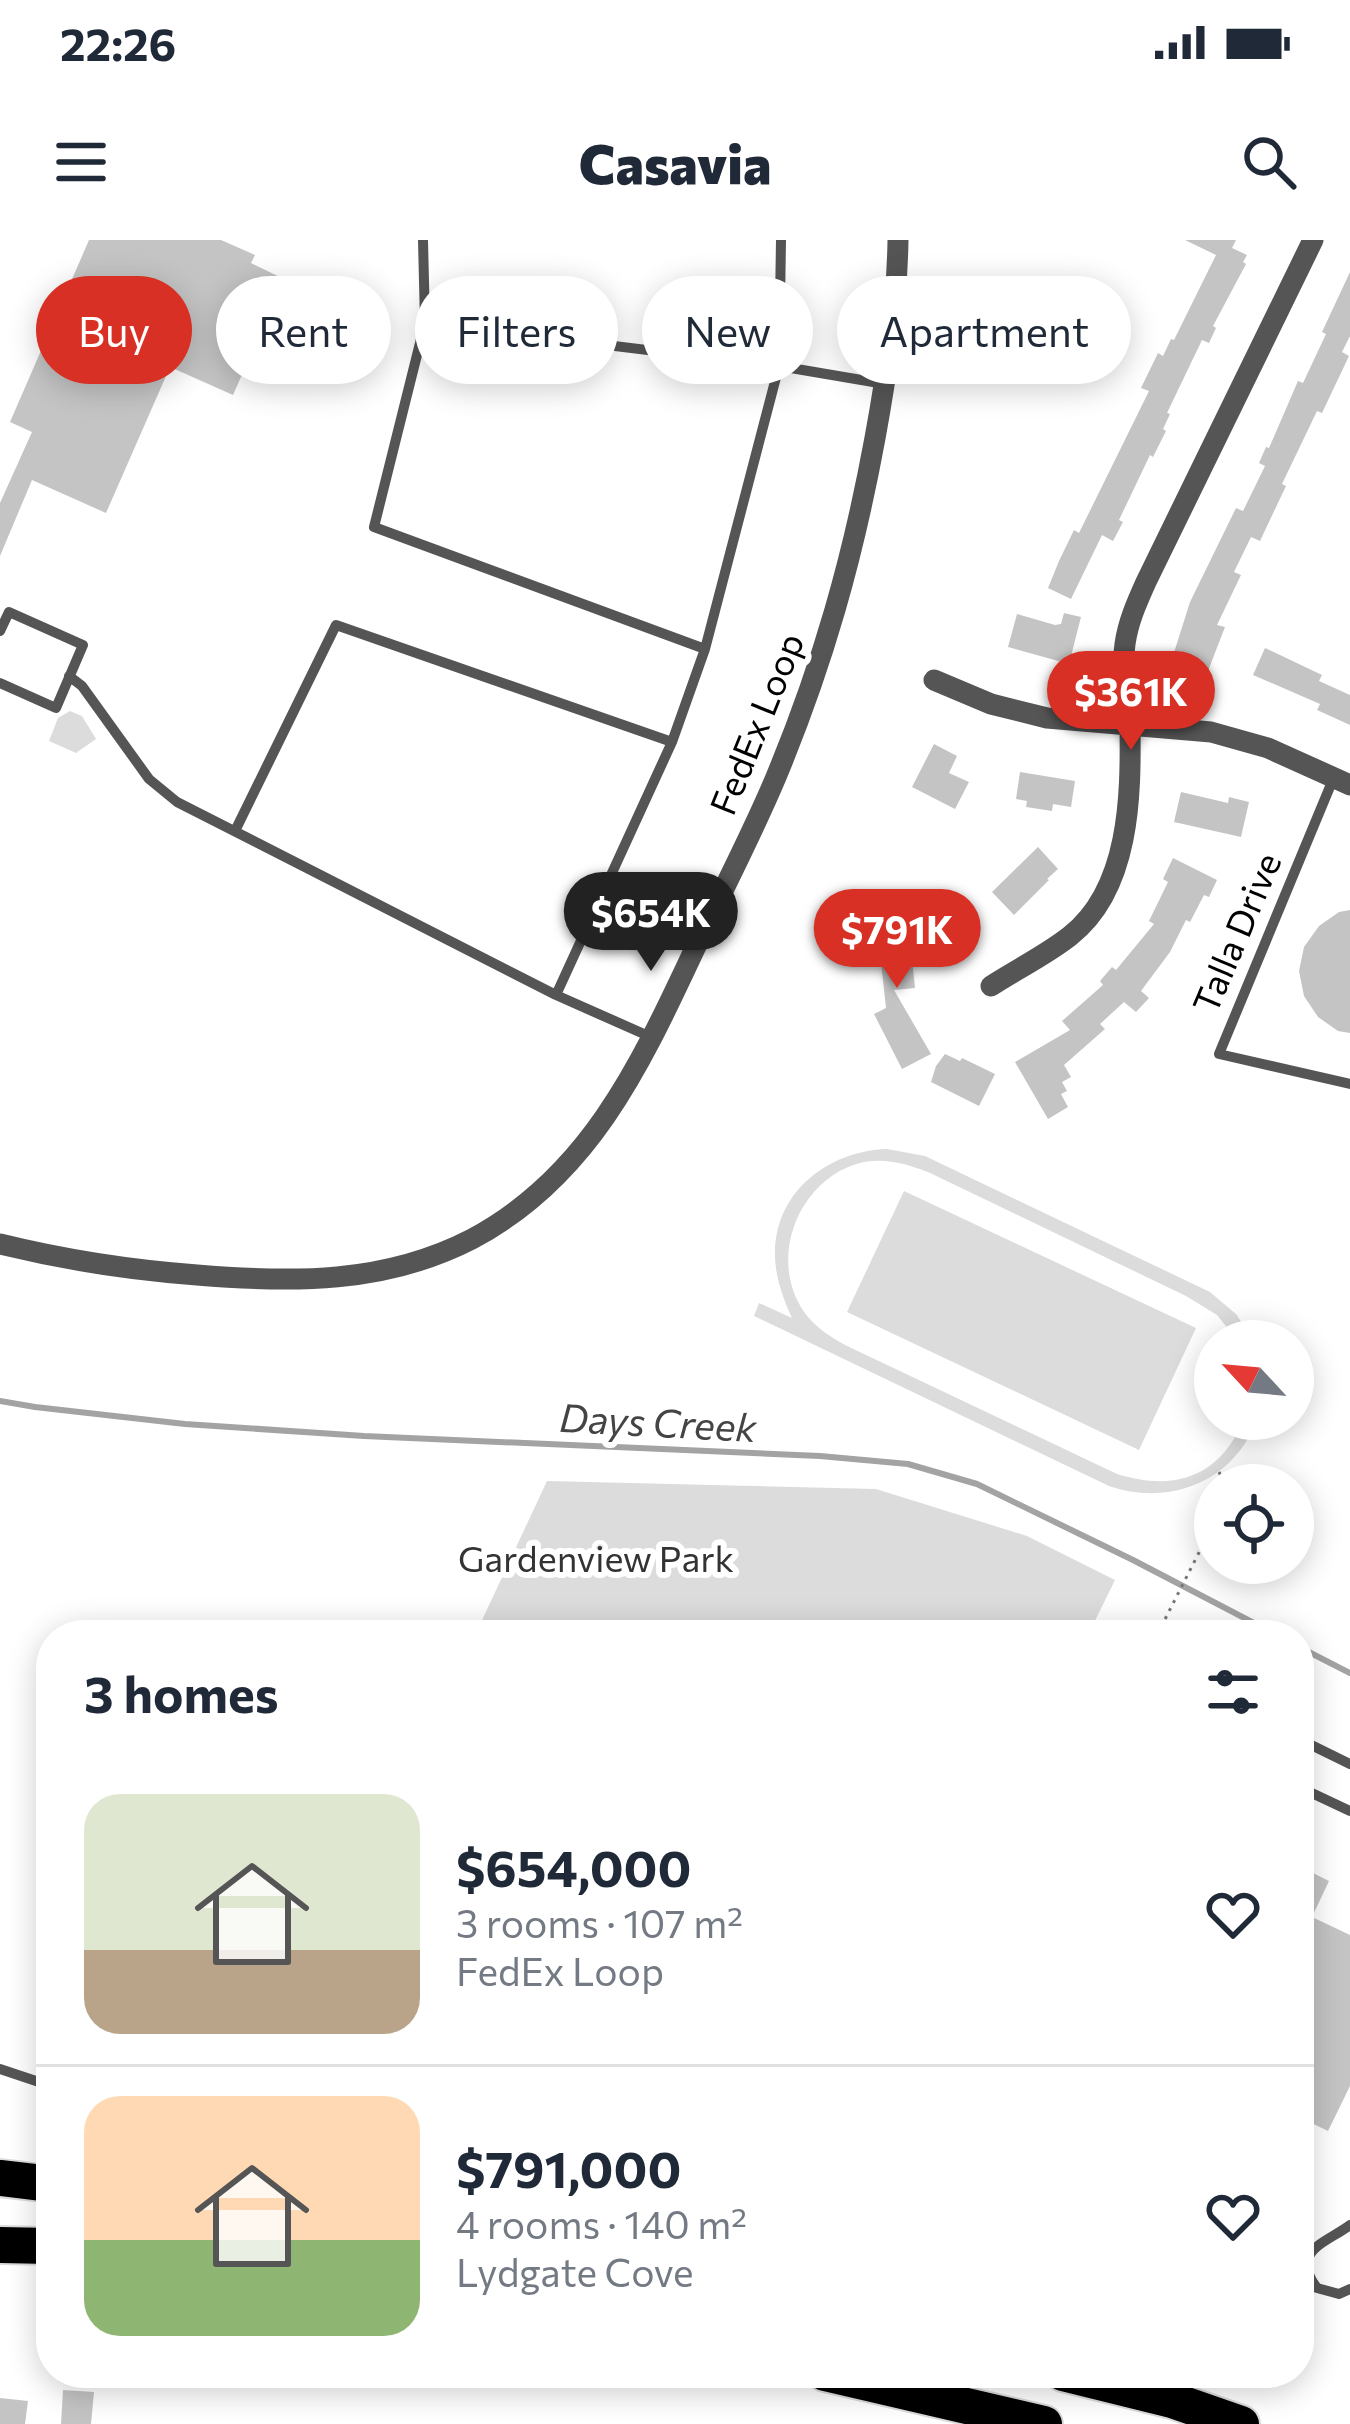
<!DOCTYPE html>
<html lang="en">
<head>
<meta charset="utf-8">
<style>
	:root { --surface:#fff; --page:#f6f6f7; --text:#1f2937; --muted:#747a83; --line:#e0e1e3; --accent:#d93025 }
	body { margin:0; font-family:Commissioner,sans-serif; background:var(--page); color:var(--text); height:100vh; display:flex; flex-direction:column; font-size:45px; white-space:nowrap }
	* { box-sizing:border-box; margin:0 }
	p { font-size:39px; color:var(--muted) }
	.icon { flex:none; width:66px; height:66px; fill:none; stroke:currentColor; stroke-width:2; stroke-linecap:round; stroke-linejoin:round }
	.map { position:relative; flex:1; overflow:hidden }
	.sheet { position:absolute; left:36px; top:1380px; width:1278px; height:768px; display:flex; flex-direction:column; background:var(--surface); border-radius:48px; box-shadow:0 6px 30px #0003 }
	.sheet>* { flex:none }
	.hud { position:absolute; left:36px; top:36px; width:1278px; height:108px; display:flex; gap:24px }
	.needle { width:78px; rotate:296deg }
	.fabs { position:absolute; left:1194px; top:1080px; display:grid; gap:24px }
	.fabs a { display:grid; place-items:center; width:120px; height:120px; border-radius:50%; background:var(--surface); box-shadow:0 6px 30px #0003; font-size:60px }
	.price { position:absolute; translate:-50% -102px; padding:0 27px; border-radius:42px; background:var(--accent); color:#fff; font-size:39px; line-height:78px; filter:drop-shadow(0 3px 6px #0008) }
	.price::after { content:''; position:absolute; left:50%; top:72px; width:36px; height:27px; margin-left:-18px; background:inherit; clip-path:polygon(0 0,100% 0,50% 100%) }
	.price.selected { background:#222; color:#fff }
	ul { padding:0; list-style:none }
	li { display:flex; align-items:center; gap:36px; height:300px; padding:0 48px }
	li+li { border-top:3px solid var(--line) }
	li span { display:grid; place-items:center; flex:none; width:336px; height:240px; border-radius:36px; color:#555 }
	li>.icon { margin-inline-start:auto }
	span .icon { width:144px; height:144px; fill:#fffc; stroke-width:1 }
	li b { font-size:51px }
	h2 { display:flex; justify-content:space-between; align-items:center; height:144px; padding:0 48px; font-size:51px }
	.chip { padding:0 42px; border-radius:54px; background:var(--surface); box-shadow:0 6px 30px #0003; font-size:42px; line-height:108px }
	.chip.selected { background:var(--accent); color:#fff }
	.status { display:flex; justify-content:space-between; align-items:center; height:84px; padding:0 60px; background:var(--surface); direction:ltr }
	.status svg { height:33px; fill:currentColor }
	header { display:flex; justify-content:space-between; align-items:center; height:156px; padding:0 48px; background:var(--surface); font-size:54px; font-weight:800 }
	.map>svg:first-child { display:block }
	.green { fill:#dcdcdc }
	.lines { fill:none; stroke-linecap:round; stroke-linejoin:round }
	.stream { stroke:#a3a3a3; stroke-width:6 }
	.building { fill:#c4c4c4 }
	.highway-casing { stroke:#dbdbdb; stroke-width:40 }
	.path { stroke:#777; stroke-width:3; stroke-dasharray:3 6; stroke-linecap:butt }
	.lane { stroke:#555; stroke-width:10 }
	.street { stroke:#555; stroke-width:21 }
	.highway { stroke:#000; stroke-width:36 }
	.labels { text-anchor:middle; stroke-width:12; stroke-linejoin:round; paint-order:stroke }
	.street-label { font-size:36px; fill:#000; stroke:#fff }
	.park-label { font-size:36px; fill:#333; stroke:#fff }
	.water-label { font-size:39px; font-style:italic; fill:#444; stroke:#fff }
</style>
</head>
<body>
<div class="status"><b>22:26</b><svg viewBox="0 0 49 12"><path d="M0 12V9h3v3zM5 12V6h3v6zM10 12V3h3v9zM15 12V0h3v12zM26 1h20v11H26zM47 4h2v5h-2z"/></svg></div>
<header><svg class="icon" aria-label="menu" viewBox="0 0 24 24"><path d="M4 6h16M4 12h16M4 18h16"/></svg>Casavia<svg class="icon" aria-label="search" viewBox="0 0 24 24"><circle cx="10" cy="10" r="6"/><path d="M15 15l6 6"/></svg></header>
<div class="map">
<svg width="1350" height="2184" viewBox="0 0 1350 2184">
	<rect width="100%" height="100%" fill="#fff"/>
	<path class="green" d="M70 471 82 476 96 499 76 513 49 501 58 478Z
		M887 909 925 916 1210 1052 1237 1075 1252 1101H1238L1217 1075 1186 1056 928 932C907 924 887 918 864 922 798 936 764 1023 808 1077 818 1089 831 1097 845 1105L1117 1234C1175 1252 1220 1237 1244 1179H1257C1235 1241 1170 1267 1109 1246L754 1076 759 1063 792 1078C783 1058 775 1037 775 1014 775 951 829 911 887 909Z
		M904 951 1196 1088 1139 1210 847 1072Z
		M547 1241 876 1249 1027 1296 1115 1340 1088 1395H475Z"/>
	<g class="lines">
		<path class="stream" d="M0 1161 35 1167 185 1184 364 1196 820 1216 908 1224 977 1244 1133 1320 1277 1395
			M1299 1407 1350 1433"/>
	</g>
	<path class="building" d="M89 0H221L255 15 251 23 284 39 233 155 170 127 106 273 32 240 0 316V263L32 192 10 182Z
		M1185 0H1236L1232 8 1247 15 1243 22 1246 24 1213 86 1216 88 1209 103 1202 100 1167 173 1170 174 1163 189 1166 191 1153 217 1150 215 1119 280 1123 282 1113 301 1102 295 1071 359 1048 348 1059 321 1074 290 1079 293 1149 151 1141 148 1158 113 1163 116 1171 99 1174 100 1216 15Z
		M1350 32V96L1342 112 1349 116 1322 173 1317 171 1282 244 1286 246 1260 301 1251 297 1234 332 1241 335 1217 385 1225 387 1208 431 1172 419 1190 362 1236 268 1243 271 1265 226 1259 223 1266 207 1269 208 1298 141 1303 143 1326 94 1322 92Z
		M1064 373 1081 377 1069 424 1008 407 1017 374 1055 385 1061 384Z
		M1265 408 1322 435 1319 441 1350 455V485L1317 470 1320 464 1253 435Z
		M934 504 957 516 949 533 969 542 955 569 912 547Z
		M1020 532 1075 541 1071 567 1053 564 1052 571 1026 567 1027 561 1016 559Z
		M1181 552 1228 563 1229 557 1249 562 1241 597 1174 582Z
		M1038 607 1058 629 1047 639 1049 640 1014 675 992 652Z
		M1173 618 1217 640 1209 657 1204 655 1190 682 1186 680 1170 712 1141 751 1149 758 1136 772 1124 762 1100 784 1105 789 1064 825 1071 837 1062 842 1067 851 1061 854 1068 867 1048 879 1015 822 1070 790 1062 781 1103 745 1100 741 1112 727 1116 730 1154 684 1149 681 1168 642 1163 639Z
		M1350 670V793L1338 791 1318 777 1304 756 1299 731 1304 707 1319 686 1339 672Z
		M908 682 915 748 894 750 931 814 902 829 874 774 886 768 879 704 868 705 866 686Z
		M945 814 960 821 962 818 995 834 979 866 931 842 936 826Z
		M1299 1626 1329 1641 1312 1677 1350 1695V1846L1328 1891 1299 1877Z
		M63 2150 94 2152 91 2184H61Z
		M0 2158 28 2161 25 2184H0Z"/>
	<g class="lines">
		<g class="highway-casing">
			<path id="highway" d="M0 1938 51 1944
				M0 2005 51 2006
				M825 2133 1044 2184
				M1063 2133 1172 2160 1241 2184"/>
		</g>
		<path class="path" d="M1219 1232 1225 1245
			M1157 1395 1215 1281"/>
		<path class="lane" d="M423 0 425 83 374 287 705 409
			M425 83 779 126 885 144
			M0 391 9 372 83 405 56 468 0 443
			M69 436 82 446 149 539 177 562 556 755 653 798
			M1334 537 1219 814 1350 844
			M235 591 336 385 672 502
			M556 755 672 502 705 409 779 126 781 0
			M1299 1499 1350 1524
			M1299 1547 1350 1571
			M0 1829 51 1846
			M1350 1985C1326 2003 1289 2011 1317 2048L1339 2054 1350 2049"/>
		<path class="street" d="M934 440 991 464 1047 478 1211 492 1268 508 1350 545
			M991 746C1017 729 1046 715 1070 696 1130 649 1131 556 1130 487 1129 459 1121 432 1125 404 1128 382 1137 362 1146 342L1313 0
			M0 1004C65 1020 130 1030 197 1035 292 1043 385 1044 472 999 598 932 648 807 706 685 730 636 755 587 776 537 823 424 853 318 875 198 887 133 897 67 898 0"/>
		<use href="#highway" class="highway"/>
	</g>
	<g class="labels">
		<g class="street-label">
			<text transform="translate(757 484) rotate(-68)" y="13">FedEx Loop</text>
			<text transform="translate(1237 693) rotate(-67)" y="13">Talla Drive</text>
		</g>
		<g class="park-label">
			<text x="596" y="1332">Gardenview Park</text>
		</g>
		<g class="water-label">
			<text transform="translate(658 1183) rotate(3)" y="14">Days Creek</text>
		</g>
	</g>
</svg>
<div class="fabs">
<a><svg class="needle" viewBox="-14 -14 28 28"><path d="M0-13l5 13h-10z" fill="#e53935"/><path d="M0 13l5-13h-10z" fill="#747a83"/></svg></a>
<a><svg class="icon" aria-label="locate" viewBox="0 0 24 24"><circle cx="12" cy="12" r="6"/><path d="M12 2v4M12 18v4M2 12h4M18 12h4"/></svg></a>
</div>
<b class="price" style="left:1131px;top:513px">$361K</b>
<b class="price selected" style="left:651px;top:734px">$654K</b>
<b class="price" style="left:897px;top:751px">$791K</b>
<div class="hud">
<a class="chip selected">Buy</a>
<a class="chip">Rent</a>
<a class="chip">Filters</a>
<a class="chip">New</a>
<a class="chip">Apartment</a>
</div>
<section class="sheet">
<h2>3 homes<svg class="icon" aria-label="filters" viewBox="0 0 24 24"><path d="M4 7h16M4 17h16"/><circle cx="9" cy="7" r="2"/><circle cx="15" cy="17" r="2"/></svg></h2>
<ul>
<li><span style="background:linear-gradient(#dfe7d0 65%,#b9a48a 0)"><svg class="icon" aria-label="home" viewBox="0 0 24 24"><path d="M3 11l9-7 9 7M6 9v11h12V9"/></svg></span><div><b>$654,000</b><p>3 rooms · 107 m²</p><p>FedEx Loop</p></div><svg class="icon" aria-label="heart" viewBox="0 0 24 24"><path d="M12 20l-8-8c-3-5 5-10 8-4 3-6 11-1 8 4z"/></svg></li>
<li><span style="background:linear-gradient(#ffd9b3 60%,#8fb573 0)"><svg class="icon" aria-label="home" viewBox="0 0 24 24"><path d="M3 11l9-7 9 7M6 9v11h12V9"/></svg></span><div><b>$791,000</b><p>4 rooms · 140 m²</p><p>Lydgate Cove</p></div><svg class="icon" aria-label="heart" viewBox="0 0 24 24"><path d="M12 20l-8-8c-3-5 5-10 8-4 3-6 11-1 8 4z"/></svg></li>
</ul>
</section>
</div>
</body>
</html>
